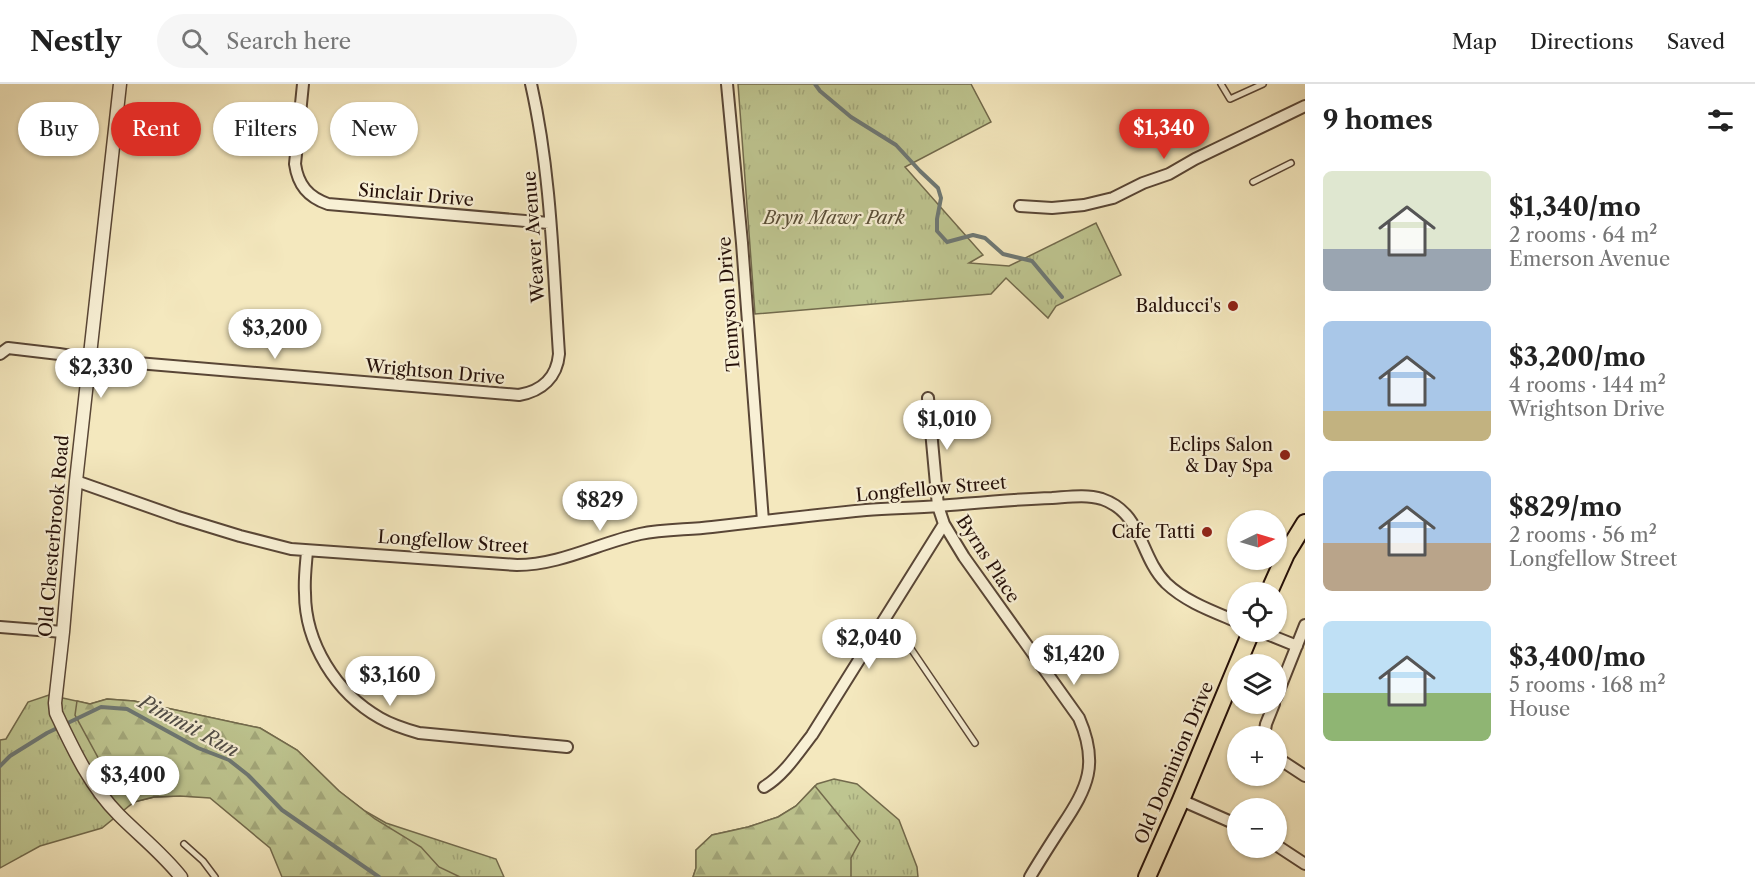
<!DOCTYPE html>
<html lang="en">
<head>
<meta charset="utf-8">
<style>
	:root { --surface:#fff; --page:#f6f6f6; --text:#222; --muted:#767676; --line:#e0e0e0; --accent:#d93025 }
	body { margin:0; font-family:"Libre Caslon Text",serif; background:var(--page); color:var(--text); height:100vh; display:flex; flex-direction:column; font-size:22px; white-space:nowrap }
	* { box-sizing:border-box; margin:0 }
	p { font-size:20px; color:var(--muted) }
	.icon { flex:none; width:33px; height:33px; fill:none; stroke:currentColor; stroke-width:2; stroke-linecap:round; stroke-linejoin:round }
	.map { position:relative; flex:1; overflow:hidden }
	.sheet { display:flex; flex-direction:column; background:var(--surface); width:450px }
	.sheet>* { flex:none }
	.guide { position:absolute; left:18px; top:18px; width:570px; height:54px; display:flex; gap:12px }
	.needle { width:39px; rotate:85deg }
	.fabs { position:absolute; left:1227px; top:426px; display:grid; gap:12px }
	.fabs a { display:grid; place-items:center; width:60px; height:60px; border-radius:50%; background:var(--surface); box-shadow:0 2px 4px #0004; font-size:30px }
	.price { position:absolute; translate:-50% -51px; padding:0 14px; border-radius:21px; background:#fff; color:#222; font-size:20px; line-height:39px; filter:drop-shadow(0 2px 3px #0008) }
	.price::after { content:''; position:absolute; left:50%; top:36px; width:18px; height:14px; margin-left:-9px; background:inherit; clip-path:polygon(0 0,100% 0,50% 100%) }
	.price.current { background:var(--accent); color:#fff }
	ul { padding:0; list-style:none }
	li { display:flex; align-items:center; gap:18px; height:150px; padding:0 18px }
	li span { display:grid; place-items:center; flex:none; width:168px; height:120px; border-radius:9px; color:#555 }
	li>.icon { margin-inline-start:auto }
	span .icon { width:72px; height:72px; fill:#fffc; stroke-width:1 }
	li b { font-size:26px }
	h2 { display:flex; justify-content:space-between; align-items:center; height:72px; padding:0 18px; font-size:26px }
	.pill { padding:0 21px; border-radius:27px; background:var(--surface); box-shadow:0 2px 4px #0004; font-size:21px; line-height:54px }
	.pill.current { background:var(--accent); color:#fff }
	header { display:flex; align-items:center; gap:36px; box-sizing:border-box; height:84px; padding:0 30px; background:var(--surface); border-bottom:2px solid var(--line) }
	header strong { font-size:28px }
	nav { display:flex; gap:33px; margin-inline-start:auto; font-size:21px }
	.search { width:420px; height:54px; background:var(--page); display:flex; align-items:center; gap:15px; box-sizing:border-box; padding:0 21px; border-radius:33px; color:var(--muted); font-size:22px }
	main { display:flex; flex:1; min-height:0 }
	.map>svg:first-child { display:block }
	.grass { fill:url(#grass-tufts); stroke:#726a4c; stroke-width:1.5 }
	.forest { fill:url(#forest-firs); stroke:#726a4c; stroke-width:1.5 }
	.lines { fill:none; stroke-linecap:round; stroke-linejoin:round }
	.stream { stroke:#6e7874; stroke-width:4 }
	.service-casing { stroke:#594636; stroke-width:8 }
	.minor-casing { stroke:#594636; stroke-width:14 }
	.tertiary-casing { stroke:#594636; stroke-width:15 }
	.primary-casing { stroke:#251009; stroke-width:20 }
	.service { stroke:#f8f0d5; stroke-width:5 }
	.minor { stroke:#f8f0d5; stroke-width:10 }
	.tertiary { stroke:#f8f0d5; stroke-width:12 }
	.primary { stroke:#f4e8be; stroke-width:16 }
	.poi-dot { fill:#8f2418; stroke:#f8f0d5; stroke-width:2 }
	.labels { text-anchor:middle; stroke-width:4.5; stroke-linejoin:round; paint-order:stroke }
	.street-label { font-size:18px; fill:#251009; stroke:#f8f0d5 }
	.park-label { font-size:18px; font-style:italic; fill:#5b4f38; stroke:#f8f0d5 }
	.poi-label { font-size:18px; fill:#251009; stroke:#f8f0d5; text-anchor:end }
	.water-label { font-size:20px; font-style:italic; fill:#504d47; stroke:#f8f0d5 }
</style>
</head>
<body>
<header>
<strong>Nestly</strong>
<div class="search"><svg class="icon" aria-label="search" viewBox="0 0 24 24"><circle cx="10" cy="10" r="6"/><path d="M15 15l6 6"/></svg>Search here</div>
<nav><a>Map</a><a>Directions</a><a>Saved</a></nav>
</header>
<main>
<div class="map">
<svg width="1305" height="793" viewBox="0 0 1305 793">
	<defs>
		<pattern id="grass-tufts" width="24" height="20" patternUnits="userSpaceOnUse" patternTransform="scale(1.5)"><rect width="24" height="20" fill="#bec590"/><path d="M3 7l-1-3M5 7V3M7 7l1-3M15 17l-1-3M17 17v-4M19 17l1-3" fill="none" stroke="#a3a87b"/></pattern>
		<pattern id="forest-firs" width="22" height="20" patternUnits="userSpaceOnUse" patternTransform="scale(1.5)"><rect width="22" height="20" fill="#bec590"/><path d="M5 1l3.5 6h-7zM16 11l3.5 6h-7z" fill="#a3a87b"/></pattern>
	</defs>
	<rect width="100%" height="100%" fill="#f4e8be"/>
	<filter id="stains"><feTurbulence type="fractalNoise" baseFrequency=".00333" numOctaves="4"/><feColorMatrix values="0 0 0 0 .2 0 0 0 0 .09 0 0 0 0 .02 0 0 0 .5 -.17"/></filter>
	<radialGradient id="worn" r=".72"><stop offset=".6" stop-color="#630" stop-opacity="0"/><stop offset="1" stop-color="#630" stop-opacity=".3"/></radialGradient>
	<path class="grass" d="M738 0H971L991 38 905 83 983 171 969 179 1009 182 1096 139 1121 191 1056 222 1048 234 1006 194 991 210 755 230Z
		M49 611 90 620 107 615 134 617 260 644 297 666 339 707 365 727 386 739 496 775 504 793H344L210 713 180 712 154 713 134 718 102 744 40 762 0 784V656L6 655 28 618Z
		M834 695 857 700 899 736 917 783 918 793H693L696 784V766L712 751 748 743 778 733 796 722 817 700Z"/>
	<path class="forest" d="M107 615 134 617 260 644 297 666 339 707 375 735 421 763 439 783 460 793H282L270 764 210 714 180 712 154 713 134 718 108 692 75 631 77 617 90 620Z
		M815 702 860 757 851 774V793H693L696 784V766L712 751 748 743 778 733 796 722Z"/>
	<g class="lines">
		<path class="stream" d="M815 0 820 7 851 33 896 61 920 87 938 104 941 114 937 135V147L947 158 973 151 985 154 1003 170 1032 177 1062 213
			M0 682 10 672 47 649 101 623 127 625 198 664 229 676 248 691 282 726 379 793"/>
		<g class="service-casing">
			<path id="service" d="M1221 0 1230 15 1263 0
				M1253 98 1291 79
				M885 534 895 542 903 553 975 659
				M184 760 203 777 215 793"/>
		</g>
		<g class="minor-casing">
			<path id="minor" d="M303 0 295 80C298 101 308 113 328 120L549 139
				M727 0 742 159 763 437
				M1020 122 1052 124 1084 121 1113 114 1143 99 1169 90 1195 75 1305 22
				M0 270 8 264 59 270 90 275 519 311C542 307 557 293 559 270 553 180 551 88 531 0
				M928 314 938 422 944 440 964 473 1079 634C1099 680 1088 703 1062 742 1051 759 1040 776 1030 793
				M76 397 178 433 240 452 291 465 517 481C560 481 599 459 640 450 664 445 688 446 712 443 763 437 815 431 866 426 890 424 914 424 939 422 976 419 1014 415 1052 414 1068 413 1086 410 1102 415 1143 429 1139 472 1166 499 1186 518 1212 527 1238 538
				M307 467C306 481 304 495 305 509 305 559 336 609 380 634 392 641 405 645 419 649L567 663
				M0 543 63 548
				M1262 548 1297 562
				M1276 614 1305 541
				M1264 652 1266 640 1274 620
				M1276 673 1305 692
				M764 703C784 691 798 669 812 651L944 440
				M1181 716 1238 741
				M1276 761 1305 780"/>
		</g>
		<g class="tertiary-casing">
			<path id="tertiary" d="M120 0 76 397 63 548 55 619 56 629C73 665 90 702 119 731 140 752 163 770 181 793"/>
		</g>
		<g class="primary-casing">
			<path id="primary" d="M1269 508 1286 470 1305 439
				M1147 793 1181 716 1251 548"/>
		</g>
		<use href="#service" class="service"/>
		<use href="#minor" class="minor"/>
		<use href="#tertiary" class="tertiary"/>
		<use href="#primary" class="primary"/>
	</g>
	<g class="poi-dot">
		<circle cx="1233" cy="222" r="6"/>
		<circle cx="1285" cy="371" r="6"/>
		<circle cx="1207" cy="448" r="6"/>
	</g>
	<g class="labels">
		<g class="street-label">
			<text transform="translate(416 111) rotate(5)" y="6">Sinclair Drive</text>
			<text transform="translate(534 153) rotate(-94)" y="6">Weaver Avenue</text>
			<text transform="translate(729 220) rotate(-94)" y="6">Tennyson Drive</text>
			<text transform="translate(435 288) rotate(5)" y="6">Wrightson Drive</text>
			<text transform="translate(931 405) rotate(-5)" y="6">Longfellow Street</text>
			<text transform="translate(54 452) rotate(-85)" y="6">Old Chesterbrook Road</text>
			<text transform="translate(453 458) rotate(4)" y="6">Longfellow Street</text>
			<text transform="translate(988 475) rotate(57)" y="6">Byrns Place</text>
			<text transform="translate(1174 679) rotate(-67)" y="6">Old Dominion Drive</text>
		</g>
		<g class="park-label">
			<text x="834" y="140">Bryn Mawr Park</text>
		</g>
		<g class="poi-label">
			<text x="1221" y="228">Balducci's</text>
			<text x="1273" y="367">Eclips Salon<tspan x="1273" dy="21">&amp; Day Spa</tspan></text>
			<text x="1195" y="454">Cafe Tatti</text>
		</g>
		<g class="water-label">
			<text transform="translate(189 642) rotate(28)" y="7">Pimmit Run</text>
		</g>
	</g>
	<rect width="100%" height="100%" filter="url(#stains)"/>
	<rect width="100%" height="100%" fill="url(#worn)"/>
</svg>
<div class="fabs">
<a><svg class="needle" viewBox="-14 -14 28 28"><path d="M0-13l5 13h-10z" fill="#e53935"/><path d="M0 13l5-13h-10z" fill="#767676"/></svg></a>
<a><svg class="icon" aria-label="locate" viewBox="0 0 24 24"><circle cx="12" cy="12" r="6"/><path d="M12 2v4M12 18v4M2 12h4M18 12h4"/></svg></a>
<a><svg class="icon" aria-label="layers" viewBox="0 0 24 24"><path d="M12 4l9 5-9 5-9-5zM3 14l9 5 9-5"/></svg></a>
<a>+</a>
<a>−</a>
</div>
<b class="price current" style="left:1164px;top:76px">$1,340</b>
<b class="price" style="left:275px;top:276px">$3,200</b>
<b class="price" style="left:101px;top:315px">$2,330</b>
<b class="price" style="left:947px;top:367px">$1,010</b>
<b class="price" style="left:600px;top:448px">$829</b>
<b class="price" style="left:869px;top:586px">$2,040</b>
<b class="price" style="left:1074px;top:602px">$1,420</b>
<b class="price" style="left:390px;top:623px">$3,160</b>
<b class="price" style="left:133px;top:723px">$3,400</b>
<div class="guide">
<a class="pill">Buy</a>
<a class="pill current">Rent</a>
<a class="pill">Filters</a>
<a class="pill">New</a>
</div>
</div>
<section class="sheet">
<h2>9 homes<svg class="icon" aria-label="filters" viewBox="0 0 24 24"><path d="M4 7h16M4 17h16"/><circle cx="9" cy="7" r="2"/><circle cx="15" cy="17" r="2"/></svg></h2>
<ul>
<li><span style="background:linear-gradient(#dfe7d0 65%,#9aa5b1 0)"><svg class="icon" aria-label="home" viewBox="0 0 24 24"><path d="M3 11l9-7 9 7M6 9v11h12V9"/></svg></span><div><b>$1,340/mo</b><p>2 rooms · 64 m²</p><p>Emerson Avenue</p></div></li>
<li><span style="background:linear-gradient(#a9c7e8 75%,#c2b280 0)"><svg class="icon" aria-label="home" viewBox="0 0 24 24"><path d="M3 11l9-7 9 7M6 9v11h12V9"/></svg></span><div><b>$3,200/mo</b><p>4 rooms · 144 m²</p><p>Wrightson Drive</p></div></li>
<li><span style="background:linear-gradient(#a9c7e8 60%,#b9a48a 0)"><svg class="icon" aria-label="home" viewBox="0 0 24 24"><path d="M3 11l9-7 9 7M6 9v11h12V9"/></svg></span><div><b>$829/mo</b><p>2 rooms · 56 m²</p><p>Longfellow Street</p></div></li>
<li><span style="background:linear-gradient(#bfe0f5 60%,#8fb573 0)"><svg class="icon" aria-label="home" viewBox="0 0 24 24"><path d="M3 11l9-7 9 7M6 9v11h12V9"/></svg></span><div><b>$3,400/mo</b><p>5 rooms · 168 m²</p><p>House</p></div></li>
</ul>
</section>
</main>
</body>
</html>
